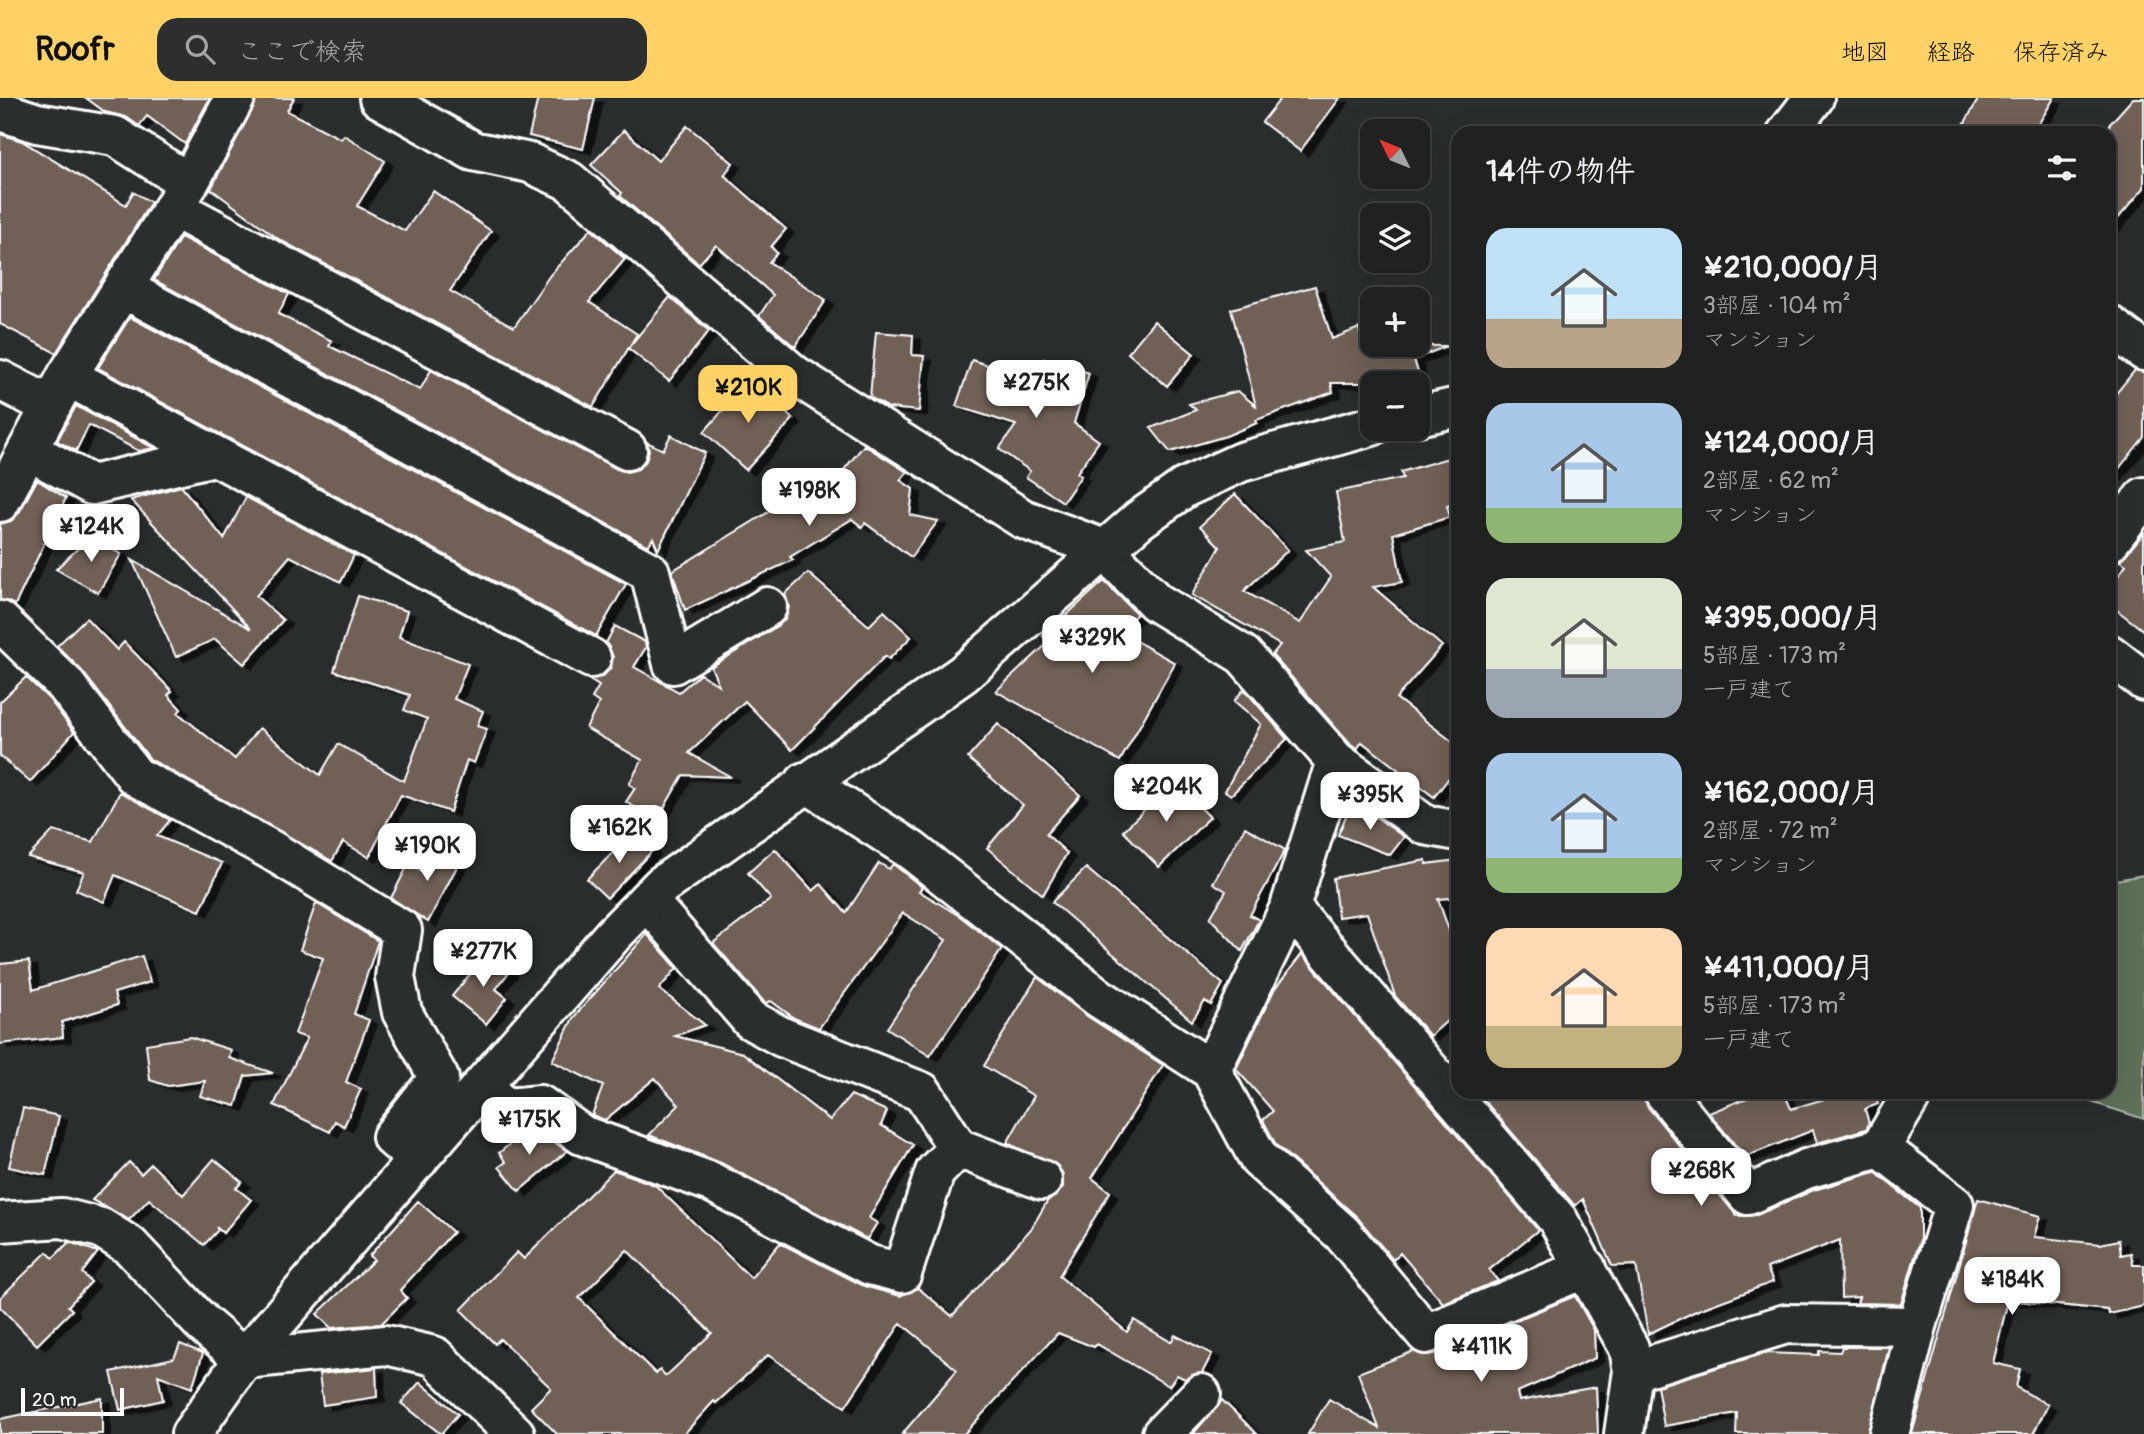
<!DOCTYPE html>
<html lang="ja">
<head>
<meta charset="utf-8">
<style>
	:root { --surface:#202222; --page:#2d2f2f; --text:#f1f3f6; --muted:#a2a4a5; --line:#3d3f40; --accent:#ffd166 }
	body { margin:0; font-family:Pangolin,"Klee One",sans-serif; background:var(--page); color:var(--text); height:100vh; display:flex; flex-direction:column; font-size:26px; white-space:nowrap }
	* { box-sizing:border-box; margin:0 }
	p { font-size:23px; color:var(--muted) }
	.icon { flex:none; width:38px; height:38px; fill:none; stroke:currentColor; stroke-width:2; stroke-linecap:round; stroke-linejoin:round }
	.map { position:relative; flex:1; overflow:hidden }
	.panel { position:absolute; left:1451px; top:28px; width:665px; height:973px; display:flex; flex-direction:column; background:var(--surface); border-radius:21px; box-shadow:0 7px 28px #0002,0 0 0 2px var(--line) }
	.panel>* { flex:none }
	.needle { width:46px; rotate:313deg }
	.controls { position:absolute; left:1360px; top:21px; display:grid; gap:14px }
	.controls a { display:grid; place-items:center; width:70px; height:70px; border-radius:14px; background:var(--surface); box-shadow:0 7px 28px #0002,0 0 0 2px var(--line); font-size:35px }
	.scale { position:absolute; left:21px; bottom:18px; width:103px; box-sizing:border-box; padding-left:7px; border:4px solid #fff; border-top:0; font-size:19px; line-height:24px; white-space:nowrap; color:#fff; -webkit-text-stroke:5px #2a2d2e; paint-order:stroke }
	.price { position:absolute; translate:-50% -60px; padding:0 16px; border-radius:14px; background:#fff; color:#222; font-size:23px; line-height:46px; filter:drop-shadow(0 2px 4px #0008) }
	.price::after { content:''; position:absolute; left:50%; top:42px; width:21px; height:16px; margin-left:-10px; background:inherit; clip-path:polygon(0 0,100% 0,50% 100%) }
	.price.on { background:var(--accent); color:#111 }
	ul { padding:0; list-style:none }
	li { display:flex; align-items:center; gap:21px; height:175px; padding:0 35px }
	li span { display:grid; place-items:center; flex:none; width:196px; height:140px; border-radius:21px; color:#555 }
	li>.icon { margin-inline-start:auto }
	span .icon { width:84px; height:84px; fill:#fffc; stroke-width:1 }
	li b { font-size:30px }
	h2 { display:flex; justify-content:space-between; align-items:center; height:84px; padding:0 35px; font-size:30px }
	header { display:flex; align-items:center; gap:42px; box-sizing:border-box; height:98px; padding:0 35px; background:var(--accent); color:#111 }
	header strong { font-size:33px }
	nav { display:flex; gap:38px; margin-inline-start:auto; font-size:24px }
	.search { width:490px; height:63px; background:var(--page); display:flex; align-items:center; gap:18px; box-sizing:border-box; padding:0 24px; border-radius:21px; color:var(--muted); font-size:26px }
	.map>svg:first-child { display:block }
	.green { fill:#5e6f58; stroke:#aeb7ac; stroke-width:2 }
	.building { fill:#6f6156; stroke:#fff; stroke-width:2; fill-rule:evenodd; filter:url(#shadow) }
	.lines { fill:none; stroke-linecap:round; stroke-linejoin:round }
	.minor-casing { stroke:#fff; stroke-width:44 }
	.tertiary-casing { stroke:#fff; stroke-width:44 }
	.minor { stroke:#2a2d2e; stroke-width:38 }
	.tertiary { stroke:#2a2d2e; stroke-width:38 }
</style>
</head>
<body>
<header>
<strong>Roofr</strong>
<div class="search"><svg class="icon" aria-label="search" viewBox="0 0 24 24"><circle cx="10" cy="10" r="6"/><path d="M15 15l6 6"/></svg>ここで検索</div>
<nav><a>地図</a><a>経路</a><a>保存済み</a></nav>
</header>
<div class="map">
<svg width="2144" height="1336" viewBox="0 0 2144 1336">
	<defs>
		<filter id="shadow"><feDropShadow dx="8" dy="4.5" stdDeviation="0" flood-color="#0009"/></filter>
	</defs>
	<rect width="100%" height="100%" fill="#2a2d2e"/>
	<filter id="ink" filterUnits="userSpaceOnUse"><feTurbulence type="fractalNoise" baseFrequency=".0143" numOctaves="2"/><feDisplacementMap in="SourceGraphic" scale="14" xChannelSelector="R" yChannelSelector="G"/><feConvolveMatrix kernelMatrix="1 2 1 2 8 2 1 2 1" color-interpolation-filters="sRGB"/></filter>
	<g filter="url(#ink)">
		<path class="green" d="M2144 777V1021L2060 994H2109V783Z"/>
		<path class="building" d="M86 0H210L185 46 147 18 139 28 126 19 105 14Z
			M257 0H294L287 13 341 41 344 37 385 63 357 108 405 133 433 93 491 133 450 193 514 229 550 177 591 131 625 161 589 204 637 236 593 309 280 142 211 91Z
			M538 0H595L583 51 529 38Z
			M1281 0H1340L1300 53 1262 24Z
			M1979 0H2054L2033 35H1959Z
			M2133 0H2144V90L2109 131V27Z
			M687 28 733 65 724 77 786 131 771 149 777 155 769 164 826 202 795 249 759 218 773 197 716 147 699 166 620 98 622 95 591 67 624 32 658 63Z
			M0 36 22 43 126 107 133 94 151 104 56 255 0 226Z
			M181 139 289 196 278 216 332 243 329 248 420 292 431 272 617 371 627 374 638 371 646 363 649 352 647 344 663 352 671 337 705 355 658 452 653 440 648 448 154 182Z
			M1315 188 1332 241 1359 230 1363 247 1447 248 1414 261 1421 285H1331L1333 294 1256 322 1257 325 1226 338 1170 354 1151 330 1196 312 1189 306 1238 293 1256 308 1231 211Z
			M670 199 709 233 669 283 628 250Z
			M130 219 626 486 596 538 98 270Z
			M1154 223 1194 256 1167 288 1128 255Z
			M876 234 913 237 912 257 924 258 919 313 889 310 870 299Z
			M1044 261 1089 275 1074 325 1099 343 1077 375 1081 378 1063 404 1026 379 1030 373 999 351 1016 327 956 308 972 262 1038 283Z
			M2135 272 2144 274V339L2109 383V304Z
			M749 282 793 321 746 372 704 334Z
			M76 308 154 350 139 353 89 327 76 353 57 343Z
			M864 347 907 374 900 382 913 391 910 417 938 423 911 459 865 425 862 429 852 421 790 459 793 462 685 512 672 473 785 404 809 393 817 405Z
			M1458 357V405L1447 408 1450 419 1393 436 1402 484 1373 489 1442 548 1396 600 1458 648V668L1434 699 1362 644 1357 651 1351 647 1272 557 1280 547 1192 497 1220 449 1200 428 1235 396 1288 452 1244 493 1300 525 1331 479 1306 452 1345 444 1336 394 1403 380 1401 374Z
			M37 382 66 400 15 507 0 502V426L11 423 19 415Z
			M181 388 224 441 246 399 354 457 341 484 290 458 256 498 283 522 244 566 215 541 176 559 132 462 251 531 131 402Z
			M2144 435V533L2109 506V490L2126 467 2120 463Z
			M90 439 121 456 98 495 56 471Z
			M808 475 869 528 884 513 911 539 889 561 885 558 792 652 745 603 689 655 731 679 683 677 657 722 626 704 635 690 629 686 642 662 586 630 599 605 592 600 599 588 588 581 602 579 611 570 613 559 606 545 615 528 645 544 646 549 634 569 679 594 700 576 719 587 711 569 779 527 786 520 789 509 785 496Z
			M1104 483 1137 516 1118 533 1175 565 1120 663 996 593 1049 544 1043 538Z
			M358 498 407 513 399 539 468 566 454 601 483 613 477 628 487 631 474 665 467 662 450 714 401 697 369 759 343 744 332 763 150 661 82 573 57 548 86 520 117 552 124 544 172 593 168 597 181 611 178 615 235 661 259 630 320 677 338 646 404 683 427 621 404 612 410 597 334 573Z
			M26 579 49 601 74 634 30 684 0 658V604Z
			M1244 591 1287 641 1231 697 1225 693 1261 626 1234 603Z
			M998 626 1080 697 1046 736 1067 755 1043 797 987 750 1023 707 968 660Z
			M1173 683 1210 719 1159 769 1123 733Z
			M120 694 170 722 157 738 222 765 200 813 115 777 104 804 76 792 84 774 28 759 53 733 93 744Z
			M1350 708 1376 719 1404 739 1390 757 1338 737Z
			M1245 729 1285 752 1250 817 1259 822 1242 853 1210 820 1226 793 1213 785Z
			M632 735 652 753 607 800 587 781Z
			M440 745 463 757 428 824 391 800 408 767 424 775Z
			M775 751 813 793 821 786 846 815 879 765 889 771 893 766 922 789 919 793 961 819 1002 851 930 958 887 930 946 842 903 815 819 930 794 920 771 903 765 905 713 845 771 801 748 775Z
			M1426 762V766L1458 762V799L1438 801 1458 858V913L1430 938 1395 898 1367 815 1338 819 1333 780Z
			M1086 770 1223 886 1211 907 1205 903 1192 923 1052 804Z
			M316 805 378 843 354 916 369 922 346 984 361 991 344 1028 335 1023 330 1034 274 1007 307 940 295 936 323 860 300 852Z
			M647 836 677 870 659 891 705 927 675 938 743 955 830 1022 851 997 887 1013 881 1027 913 1047 869 1120 877 1125 867 1141 721 1065 649 1037 679 1007 655 980 605 1022 592 1017 603 988 552 963 573 920Z
			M487 856 509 874 496 891 507 900 486 926 452 898Z
			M1302 856 1538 1132 1489 1172 1498 1183 1443 1205 1400 1155 1393 1162 1357 1119 1276 1047 1263 1022 1273 1013 1236 971 1274 892Z
			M142 858 150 884 114 895 117 907 62 924 63 939 0 946V866L29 863 33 892Z
			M1037 879 1087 918 1163 967 1092 1080 1110 1094 1059 1178 1127 1234 1134 1222 1171 1244 1175 1237 1212 1256 1202 1275 1185 1281 1177 1277 1169 1288 1097 1246 1094 1249 1058 1235 964 1336H902L957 1272 901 1225 845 1309 768 1257 716 1305 714 1303 684 1336H557L531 1310 551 1290 500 1241 495 1246 461 1212 517 1154 524 1161 614 1072 655 1087 751 1180 780 1145 864 1188 900 1198 918 1190 952 1218 1031 1131 1048 1102 1056 1098 1063 1089V1078L1058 1068 1007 1045 1034 998 984 968ZM627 1152 712 1235 666 1278 660 1272 656 1276 579 1200Z
			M190 939 231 952 229 960 273 975 245 978 236 1008 200 998 205 983 168 988 150 982 146 946Z
			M1477 994H1643L1647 1008 1737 1118 1757 1117 1814 1092 1875 1074 1920 1110V1142L1901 1206 1857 1205 1859 1199 1841 1200 1840 1142 1767 1170 1773 1184 1698 1212 1648 1236 1636 1167 1612 1168 1583 1101 1575 1108Z
			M1762 994H1784L1791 1011 1847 994H1874L1878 1006 1865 1011 1869 1026 1866 1031 1817 1045 1813 1032 1745 1059 1709 1015Z
			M23 1010 59 1018 45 1077 9 1069Z
			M529 1030H534L567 1053 519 1093 499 1069 506 1064 499 1055Z
			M214 1061 242 1084 236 1090 251 1102 223 1135 216 1129 218 1132 204 1147 149 1101 129 1122 92 1102 129 1064 141 1076 151 1066 183 1097Z
			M1978 1101 2040 1118 2034 1139 2100 1146 2119 1142 2121 1157 2131 1155 2133 1167H2144V1208L2109 1216 2108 1212 2008 1202 1993 1265 2020 1271 2016 1289 2048 1307 2033 1336H1912Z
			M418 1103 453 1134 400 1192 407 1200 381 1226 331 1230 317 1216 374 1162 369 1158Z
			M69 1144 98 1154 82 1175 91 1184 68 1208 72 1212 37 1247 0 1209V1200L47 1154 53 1160Z
			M1575 1198 1594 1232 1595 1260 1517 1294 1519 1303 1596 1289 1598 1336H1308L1329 1301 1379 1330 1358 1275 1414 1253 1422 1257 1434 1256Z
			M180 1246 203 1255 192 1290 158 1277 163 1302 120 1312 111 1274 174 1260Z
			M1842 1249H1889L1868 1336H1736L1737 1315 1664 1328 1657 1288 1765 1255 1819 1257V1253L1840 1254Z
			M376 1270 377 1299 323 1307 319 1276Z
			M420 1284 458 1316 441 1336 401 1305Z
			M102 1300V1336H0V1321Z
			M1222 1302 1257 1336H1193Z"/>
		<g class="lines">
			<g class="minor-casing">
				<path id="minor" d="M379 0 473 53 530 65 569 83 793 276 1023 421 1104 451 1156 504 1243 557 1336 663 1290 809 1211 972
					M0 13 37 25 115 38 189 85
					M174 110 627 352
					M123 190 650 474 673 566 767 509
					M2109 227 2144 253
					M67 278 591 560
					M0 282 51 308
					M28 352 92 387 214 358
					M0 404 67 278 189 85 235 0
					M2109 444 2144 399
					M0 523 65 586 135 678 271 752 402 832 395 879 402 914 439 980 392 1039 418 1062
					M2109 556 2144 583
					M1336 663 1425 727 1458 733
					M805 684 911 752 1099 900 1211 972 1259 1061 1342 1135 1426 1236 1586 1170
					M647 802 751 922 782 939 922 994 958 1050
					M1290 809 1558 1122 1629 1250 1633 1273 1624 1336
					M481 990 507 1010 540 1007 582 1037 711 1084 870 1167 902 1175 935 1074 958 1050 1042 1082
					M1664 994 1748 1097 1806 1071 1880 1050
					M0 1124 62 1120 101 1130 130 1148 203 1226 244 1261 386 1247 434 1258 515 1336
					M1633 1273 1786 1226 1917 1228
					M1162 1336 1201 1296
					M1889 1336 1917 1228 1954 1107 1880 1050 1910 1000V994"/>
			</g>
			<g class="tertiary-casing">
				<path id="tertiary" d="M1787 35 1814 0
					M1418 318 1458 309
					M191 1336 244 1261 613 837 662 787 963 576 1139 422 1184 390 1241 364 1372 328"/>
			</g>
			<use href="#minor" class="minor"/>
			<use href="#tertiary" class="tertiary"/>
		</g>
	</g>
</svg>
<div class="controls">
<a><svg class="needle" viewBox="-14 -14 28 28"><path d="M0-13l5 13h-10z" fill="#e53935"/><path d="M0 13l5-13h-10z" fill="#a2a4a5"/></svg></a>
<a><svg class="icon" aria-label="layers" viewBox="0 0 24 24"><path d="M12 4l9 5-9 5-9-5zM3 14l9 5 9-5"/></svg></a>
<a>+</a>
<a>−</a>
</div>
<div class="scale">20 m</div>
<b class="price" style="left:1036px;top:322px">¥275K</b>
<b class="price on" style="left:748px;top:327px">¥210K</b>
<b class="price" style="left:809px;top:430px">¥198K</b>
<b class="price" style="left:91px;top:466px">¥124K</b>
<b class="price" style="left:1092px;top:577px">¥329K</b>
<b class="price" style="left:1166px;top:726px">¥204K</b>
<b class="price" style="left:1370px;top:734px">¥395K</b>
<b class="price" style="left:619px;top:767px">¥162K</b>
<b class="price" style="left:427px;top:785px">¥190K</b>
<b class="price" style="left:483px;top:891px">¥277K</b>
<b class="price" style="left:529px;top:1059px">¥175K</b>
<b class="price" style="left:1701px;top:1110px">¥268K</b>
<b class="price" style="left:2012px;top:1219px">¥184K</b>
<b class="price" style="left:1481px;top:1286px">¥411K</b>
<section class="panel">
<h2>14件の物件<svg class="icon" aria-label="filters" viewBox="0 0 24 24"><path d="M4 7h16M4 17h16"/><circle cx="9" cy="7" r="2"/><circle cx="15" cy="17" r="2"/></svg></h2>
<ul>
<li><span style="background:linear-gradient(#bfe0f5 65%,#b9a48a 0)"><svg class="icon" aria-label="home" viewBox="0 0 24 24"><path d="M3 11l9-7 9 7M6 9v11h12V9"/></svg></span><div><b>¥210,000/月</b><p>3部屋 · 104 m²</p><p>マンション</p></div></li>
<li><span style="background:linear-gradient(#a9c7e8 75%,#8fb573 0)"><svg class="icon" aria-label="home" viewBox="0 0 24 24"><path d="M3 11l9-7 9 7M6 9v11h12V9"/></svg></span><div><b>¥124,000/月</b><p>2部屋 · 62 m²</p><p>マンション</p></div></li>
<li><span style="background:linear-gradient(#dfe7d0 65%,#9aa5b1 0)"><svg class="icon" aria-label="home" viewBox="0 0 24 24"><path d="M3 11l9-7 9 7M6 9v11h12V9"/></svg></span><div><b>¥395,000/月</b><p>5部屋 · 173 m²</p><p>一戸建て</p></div></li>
<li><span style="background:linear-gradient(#a9c7e8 75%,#8fb573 0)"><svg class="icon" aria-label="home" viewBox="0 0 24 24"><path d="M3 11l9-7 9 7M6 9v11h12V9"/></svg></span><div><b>¥162,000/月</b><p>2部屋 · 72 m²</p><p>マンション</p></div></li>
<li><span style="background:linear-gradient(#ffd9b3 70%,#c2b280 0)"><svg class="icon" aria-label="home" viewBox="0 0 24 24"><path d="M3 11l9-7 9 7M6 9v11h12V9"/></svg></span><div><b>¥411,000/月</b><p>5部屋 · 173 m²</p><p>一戸建て</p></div></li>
</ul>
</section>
</div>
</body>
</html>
